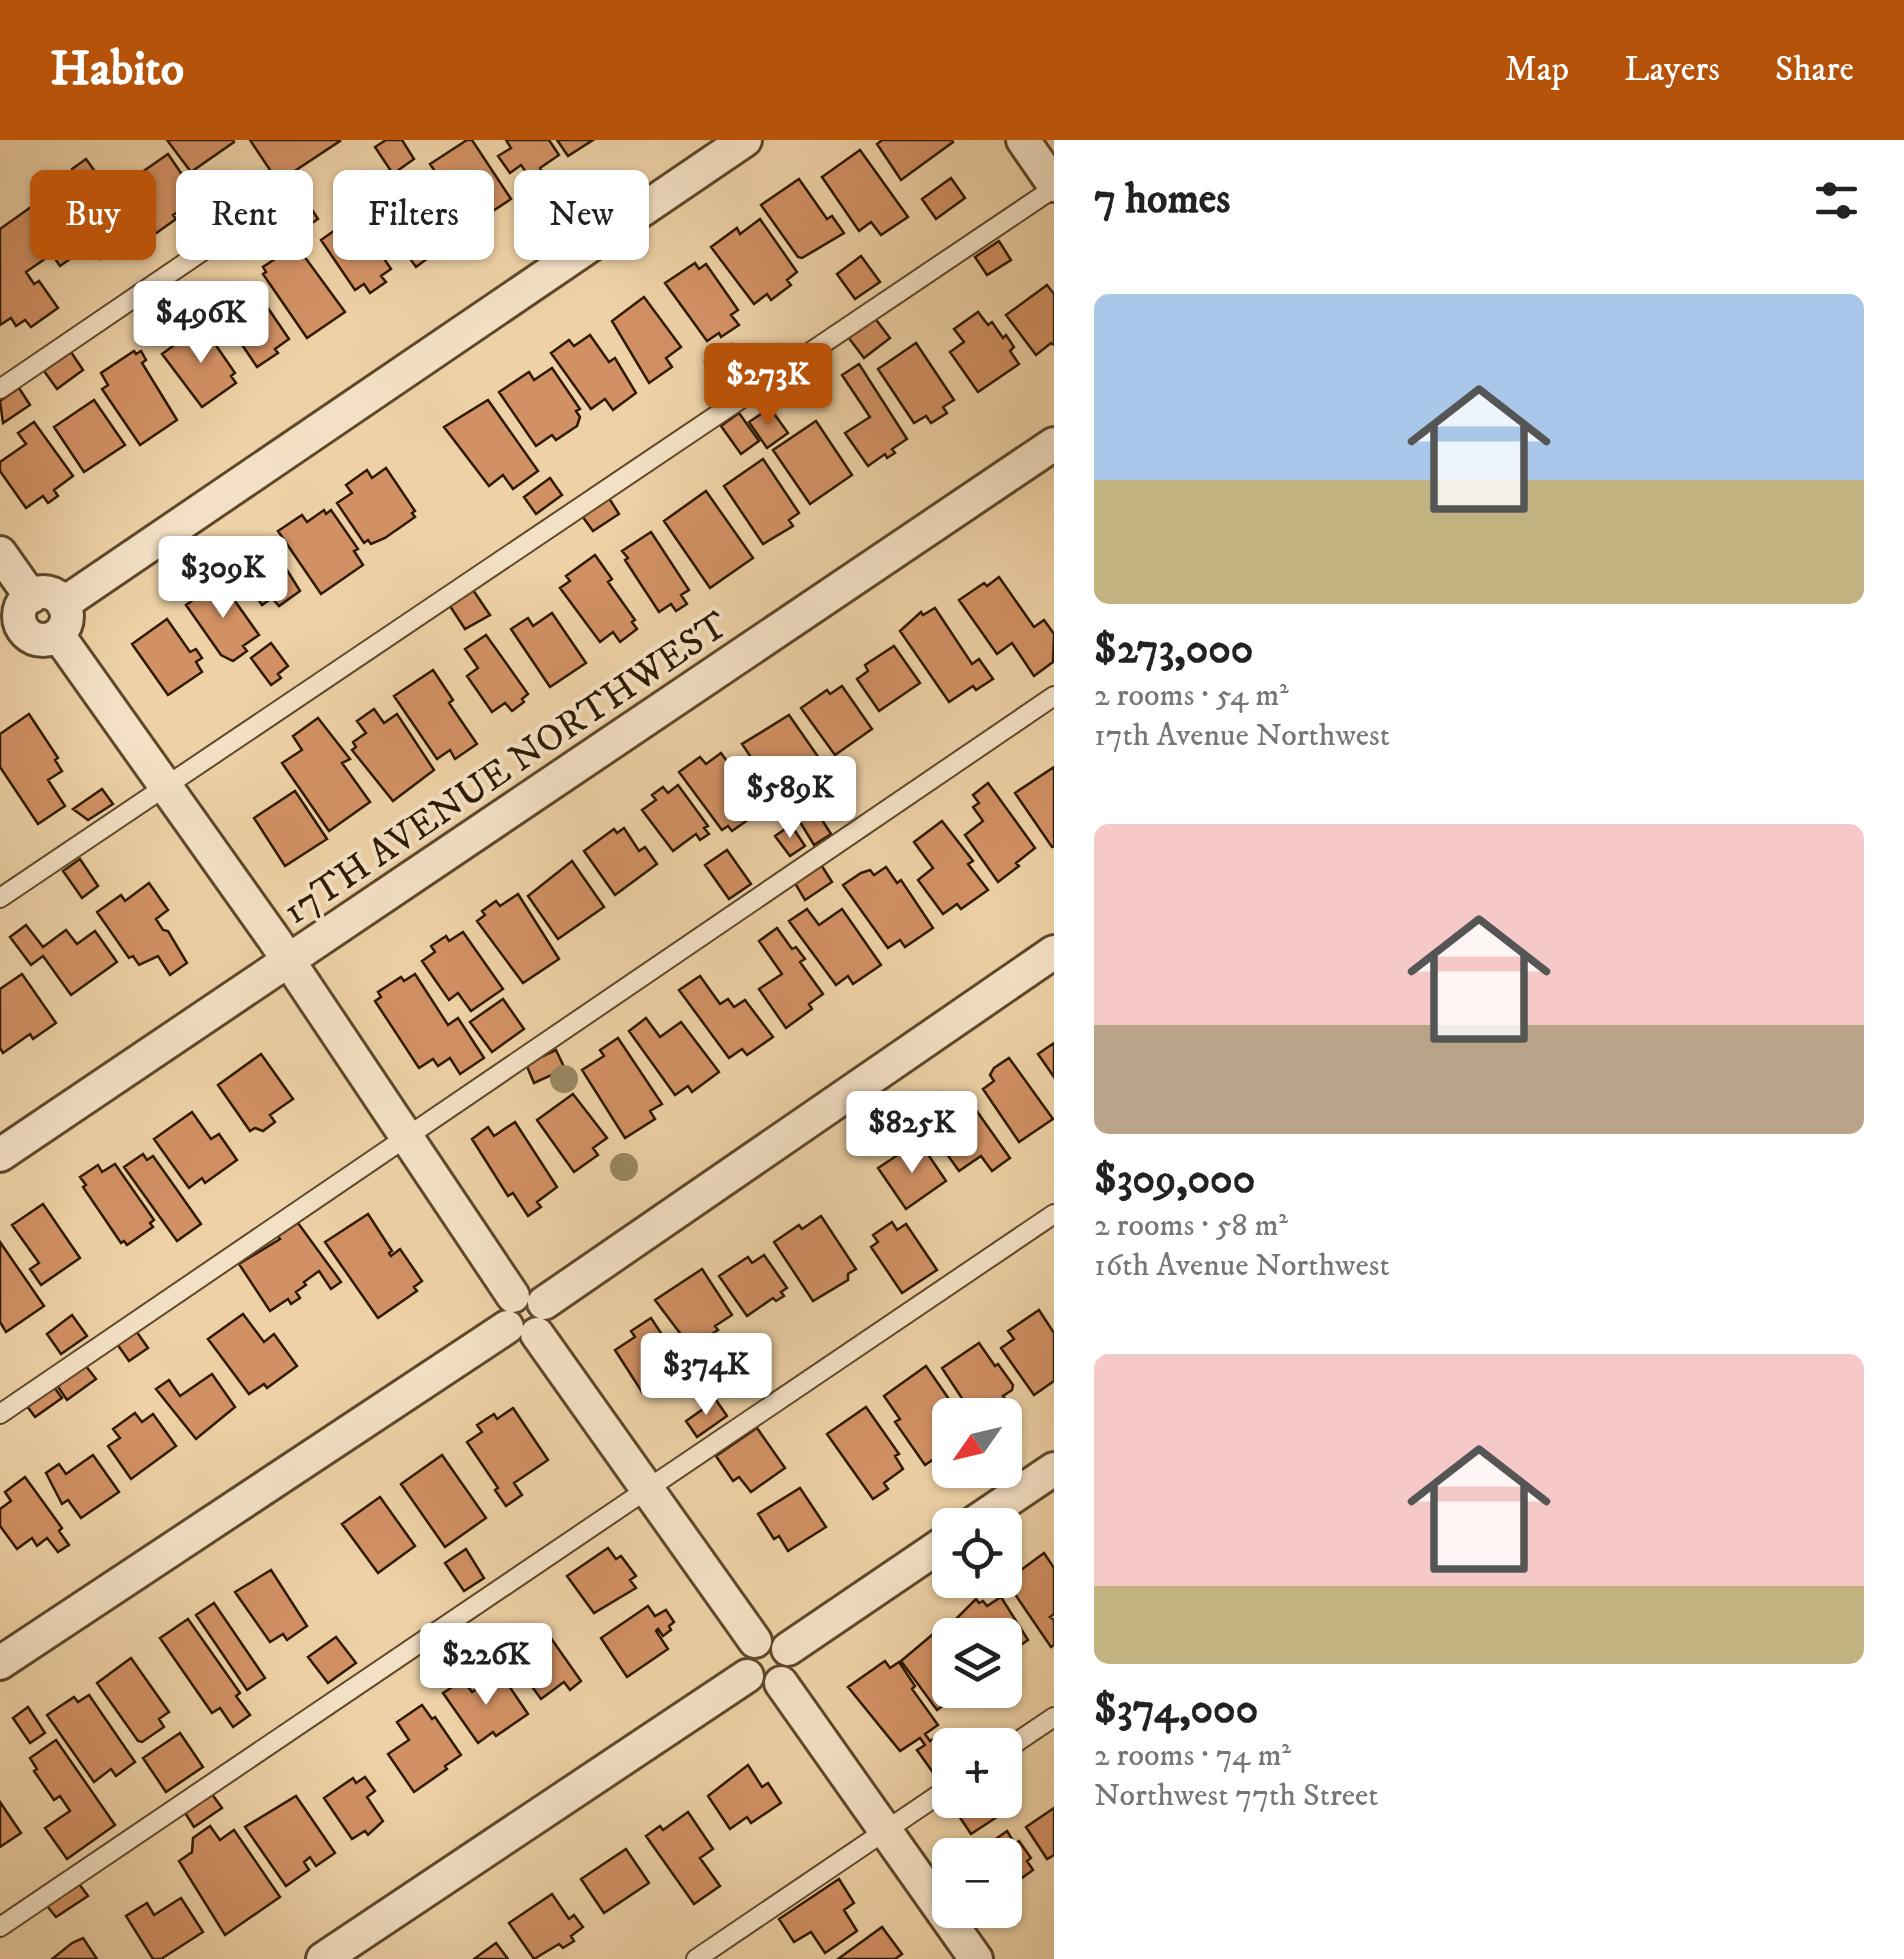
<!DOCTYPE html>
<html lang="en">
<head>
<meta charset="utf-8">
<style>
	:root { --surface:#fff; --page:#f6f6f6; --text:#222; --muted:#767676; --accent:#b45309 }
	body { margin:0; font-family:"IM FELL DW Pica",serif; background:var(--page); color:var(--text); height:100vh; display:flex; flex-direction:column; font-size:38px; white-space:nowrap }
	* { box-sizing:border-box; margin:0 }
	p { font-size:32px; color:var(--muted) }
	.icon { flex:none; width:55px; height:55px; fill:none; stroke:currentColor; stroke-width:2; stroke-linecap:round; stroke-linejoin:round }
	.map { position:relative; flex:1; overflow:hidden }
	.details { display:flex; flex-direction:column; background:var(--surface); width:850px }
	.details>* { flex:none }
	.hud { position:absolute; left:30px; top:30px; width:872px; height:90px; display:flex; gap:20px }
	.needle { width:65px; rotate:236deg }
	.fabs { position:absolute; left:932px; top:1258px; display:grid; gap:20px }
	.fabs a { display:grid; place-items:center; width:90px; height:90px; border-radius:15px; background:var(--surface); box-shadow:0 2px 8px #0004; font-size:50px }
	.price { position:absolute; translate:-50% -85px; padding:0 22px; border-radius:10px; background:#fff; color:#222; font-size:32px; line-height:65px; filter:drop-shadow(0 2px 5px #0008) }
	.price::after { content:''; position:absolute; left:50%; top:60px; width:30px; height:22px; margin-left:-15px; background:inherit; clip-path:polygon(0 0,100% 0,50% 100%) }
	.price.on { background:var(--accent); color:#fff }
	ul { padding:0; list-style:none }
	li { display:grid; align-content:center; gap:20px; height:530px; padding:0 40px }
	li span { display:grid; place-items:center; height:310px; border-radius:15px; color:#555 }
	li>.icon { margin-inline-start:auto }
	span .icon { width:180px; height:180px; fill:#fffc; stroke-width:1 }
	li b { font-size:42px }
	h2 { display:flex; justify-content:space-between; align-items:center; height:120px; padding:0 40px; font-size:42px }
	.chip { padding:0 35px; border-radius:15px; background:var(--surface); box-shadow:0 2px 8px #0004; font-size:35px; line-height:90px }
	.chip.on { background:var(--accent); color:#fff }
	header { display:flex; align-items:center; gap:60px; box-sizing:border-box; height:140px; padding:0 50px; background:var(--accent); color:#fff }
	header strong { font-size:48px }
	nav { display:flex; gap:55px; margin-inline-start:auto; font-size:35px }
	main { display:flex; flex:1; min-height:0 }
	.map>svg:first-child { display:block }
	.building { fill:#d29164; stroke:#2e1a01; stroke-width:2.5 }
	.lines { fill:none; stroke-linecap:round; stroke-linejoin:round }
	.service-casing { stroke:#5e482a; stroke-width:22 }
	.minor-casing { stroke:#5e482a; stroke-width:38 }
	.service { stroke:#f4e1c5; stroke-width:18 }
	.minor { stroke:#f4e1c5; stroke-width:32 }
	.tree { fill:#9a8762 }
	.labels { text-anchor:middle; stroke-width:8; stroke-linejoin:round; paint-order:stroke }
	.street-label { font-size:38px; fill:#2e1a01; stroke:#f4e1c5 }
</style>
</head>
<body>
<header>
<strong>Habito</strong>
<nav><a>Map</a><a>Layers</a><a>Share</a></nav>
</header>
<main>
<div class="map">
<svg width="1054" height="1819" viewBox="0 0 1054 1819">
	<rect width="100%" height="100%" fill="#eed1a6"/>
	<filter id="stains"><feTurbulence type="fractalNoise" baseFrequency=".002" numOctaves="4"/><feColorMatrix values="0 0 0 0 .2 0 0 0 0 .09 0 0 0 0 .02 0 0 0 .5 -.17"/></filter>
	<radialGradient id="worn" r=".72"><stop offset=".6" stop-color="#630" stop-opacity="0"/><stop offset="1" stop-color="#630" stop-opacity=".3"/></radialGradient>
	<path class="building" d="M167 0H233L234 2 191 32Z
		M250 0H339L340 1 278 42Z
		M386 0H402L414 19 393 34 375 7Z
		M467 0H472L511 59 479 80 473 72 466 77 430 24Z
		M506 0H549L559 15 540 28 542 31 531 39 521 25 510 33 498 16 511 8Z
		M557 0H593L568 16Z
		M882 0H952L953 2 901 40 877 4Z
		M860 10 908 77 881 95 871 82 859 91 822 37Z
		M168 14 198 58 173 75 176 79 155 94 122 46Z
		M86 19 104 44 90 54 72 29Z
		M951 38 965 58 936 79 922 59Z
		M799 39 827 79 832 76 844 93 802 118 798 117 761 65Z
		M416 45 455 98 416 127 377 73Z
		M301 53 318 79 293 96 276 70Z
		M105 55 133 95 100 119 72 77 94 57 97 61Z
		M38 62 73 117 60 126 52 114 26 132 34 144 39 141 58 168 31 187 25 180 16 186 11 178 0 185V89Z
		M355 76 391 129 381 136 386 142 370 153 364 144 355 150 321 100Z
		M760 79 797 132 787 140 791 145 771 160 767 154 754 164 711 107 737 88 740 94Z
		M999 101 1011 120 987 135 975 117Z
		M296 105 345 172 307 198 263 134 266 132 263 127Z
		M861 116 880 142 855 159 837 134Z
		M695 123 699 129 706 124 738 170 731 175 739 185 721 197 719 193 707 201 665 143Z
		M1047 145 1054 154V205L1051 203 1036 215 1006 175Z
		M257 152 289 199 275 209 278 213 257 227 222 175Z
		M644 157 681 207 666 218 672 227 649 243 612 181Z
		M978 172 988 185 992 182 1003 198 1006 195 1014 207 1010 211 1019 224 978 252 950 212 964 202 954 189Z
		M871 173 890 198 864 218 845 193Z
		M202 185 235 233 231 236 236 243 202 267 162 214Z
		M590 195 609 222 615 218 636 253 613 270 605 259 591 269 551 213 569 200 574 206Z
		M916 203 954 260 943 267 947 273 931 283 926 276 914 283 878 229Z
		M732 204 754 236 728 254 705 222Z
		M134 211 136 214 141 211 146 220 142 223 177 280 140 305 102 249 108 245 101 233Z
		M71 212 83 230 57 249 44 231Z
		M859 224 907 299 892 309 895 313 887 318 885 314 868 326 845 293 870 277 842 235Z
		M552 228 580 269 576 271 580 277 577 286 556 300 552 295 536 306 499 252 529 232 534 240Z
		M19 248 30 265 3 283 0 261Z
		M94 260 125 305 84 332 54 287Z
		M488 260 538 331 513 349 503 335 489 346 444 287Z
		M770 268 788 293 767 308 749 282Z
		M739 273 759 301 741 314 721 286Z
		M816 281 852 335 810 364 773 310Z
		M34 282 73 336 54 350 58 356 48 363 43 356 26 368 0 331V322L26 304 18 293Z
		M763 319 799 373 789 380 793 386 763 404 724 346Z
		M386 328 415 371 412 373 415 377 385 398 371 404 368 400 364 403 337 363 352 353 346 345 367 330 372 338Z
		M550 338 562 355 536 374 524 357Z
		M706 351 753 418 710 448 664 381Z
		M607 355 619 374 593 391 580 373Z
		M324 370 326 374 331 370 358 409 354 411 363 425 321 454 278 391 302 375 307 382Z
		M651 392 689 450 681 455 687 464 676 471 671 464 659 472 625 420 628 418 622 411Z
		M272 406 300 451 279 466 272 458 262 465 238 430 249 424 245 418 257 410 260 415Z
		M595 415 612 439 608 442 635 480 632 482 637 489 620 502 613 492 600 502 560 448 570 441 566 436Z
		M999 437 1034 487 1044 480 1054 494 1053 522 1034 536 1012 503 997 514 959 460 984 443 987 446Z
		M220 440 259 495 243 506 247 511 233 521 221 515 186 465Z
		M471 447 490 475 465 489 448 463Z
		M935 468 972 524 979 519 993 539 976 550 973 546 949 562 900 491 921 472 923 475Z
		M552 473 586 523 550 547 511 489 528 478 533 486Z
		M167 479 190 512 196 509 202 518 196 522 202 532 168 555 132 504Z
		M486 495 528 554 522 559 524 562 512 571 505 563 492 572 467 536 478 528 465 509Z
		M271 503 288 526 278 534 281 538 271 545 251 518Z
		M894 506 920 543 879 571 857 539 868 531 865 525Z
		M433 530 453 560 449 563 477 604 455 619 450 610 437 619 394 556Z
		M842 546 872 589 835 615 801 568 827 550 830 554Z
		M374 569 384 583 397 574 434 630 393 661 352 610 356 607 353 602 366 593 357 581Z
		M29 574 58 618 55 620 62 631 48 640 65 666 38 684 0 627V594Z
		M789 575 821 621 775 653 742 604Z
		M318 578 350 619 342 623 370 662 329 691 282 623 302 610 293 596Z
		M721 613 759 665 756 668 759 672 732 691 728 686 722 690 679 632 700 617 706 624Z
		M1054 627V706L1052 707 1015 653Z
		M988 643 1035 708 1016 723 1019 726 998 742 965 695 983 681 973 667 979 663 973 655Z
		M678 645 708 686 704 688 709 694 700 700 696 694 673 711 642 670 656 660 652 655 663 647 668 653Z
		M102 649 113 664 88 680 73 669Z
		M295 651 327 699 285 726 254 678Z
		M813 666 831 694 814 705 797 677Z
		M942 681 973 721 968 724 988 750 961 769 957 764 943 774 918 740 933 728 914 702Z
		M791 685 805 706 790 716 775 696Z
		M624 688 639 711 645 707 657 724 615 755 584 711 614 689 617 693Z
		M727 710 751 744 729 759 705 725Z
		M80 719 98 746 82 758 63 731Z
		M572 721 604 767 558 799 528 756Z
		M820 723 832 742 805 760 793 740Z
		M886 727 897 743 901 740 933 788 905 807 900 800 888 808 843 745 861 733 870 730 874 735Z
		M149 743 168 770 156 779 163 790 168 791 187 823 170 835 158 816 139 825 133 816 129 818 97 772 121 755 125 761Z
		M518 754 559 819 523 843 477 781 485 775 482 771 496 761 500 766Z
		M807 769 819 785 842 769 881 825 853 844 848 836 836 845 789 781Z
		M26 785 43 807 66 790 77 804 95 791 117 822 71 855 43 816 31 825 10 797Z
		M777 788 792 809 796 807 805 819 800 822 823 854 809 864 812 869 786 888 759 849 782 834 759 801Z
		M463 792 503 849 471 871 458 853 449 860 422 821 435 812 431 806 446 796 449 801Z
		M22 834 56 883 33 899 30 894 3 913 0 908V849Z
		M415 834 448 885 458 878 484 918 460 934 450 918 438 926 433 919 419 928 375 861 381 857 378 852 401 837 404 841Z
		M700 836 720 864 728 859 734 867 745 860 773 897 747 915 742 909 729 918 679 850Z
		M503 859 524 889 492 912 470 882Z
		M646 878 660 897 681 882 719 932 692 952 688 946 675 955 629 891Z
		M618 898 662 964 650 971 655 979 625 998 582 930 604 916 600 910Z
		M1054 903V937L1038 914Z
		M556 910 565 929 534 943 526 924Z
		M261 914 293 959 270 975 275 982 263 991 255 988 250 991 218 945Z
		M1009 918 1053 979 1019 1002 983 949 994 941 990 935 994 928Z
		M573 954 607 998 593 1008 598 1015 574 1032 537 980Z
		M976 970 1010 1018 992 1031 981 1016 959 1031 932 993 962 972 965 977Z
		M192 972 211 999 219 994 237 1020 205 1043 202 1038 189 1048 154 999Z
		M515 982 557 1047 537 1062 541 1067 528 1076 513 1053 508 1056 472 999 488 987 494 996Z
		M923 1007 946 1041 906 1069 878 1028 907 1009 911 1015Z
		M143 1014 147 1020 153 1016 201 1084 177 1101 124 1027Z
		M115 1024 154 1080 150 1083 153 1087 127 1105 124 1101 121 1103 83 1047 86 1045 80 1037 98 1025 102 1032Z
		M43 1064 80 1118 41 1145 30 1129 39 1123 12 1085Z
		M368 1074 392 1111 389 1113 391 1116 400 1109 422 1141 414 1147 417 1151 378 1178 325 1102Z
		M821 1076 856 1129 848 1134V1140L813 1161 774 1102 799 1085 802 1089Z
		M892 1082 897 1090 906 1084 937 1130 902 1153 871 1107 878 1102 873 1095Z
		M298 1083 341 1142 331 1149 319 1131 304 1142 306 1145 296 1152 300 1158 291 1164 288 1159 270 1171 239 1124 280 1099 278 1096Z
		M0 1102 44 1166 6 1192 0 1182Z
		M764 1115 787 1148 781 1152 784 1156 776 1161 773 1158 747 1176 719 1136 748 1117 752 1123Z
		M702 1129 732 1175 715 1186 718 1190 710 1195 717 1205 698 1217 655 1160Z
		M1039 1170 1054 1193V1241L1034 1255 1001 1208 1014 1199 1008 1191Z
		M243 1174 264 1202 274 1194 297 1226 267 1248 264 1244 249 1254 208 1199Z
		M72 1175 87 1196 61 1214 47 1194Z
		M651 1178 682 1225 642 1252 615 1210 635 1197 631 1191Z
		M134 1188 148 1208 129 1221 115 1201Z
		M979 1203 995 1226 998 1224 1013 1245 1012 1250 1003 1256 1006 1260 982 1275H973L942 1228Z
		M82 1221 96 1239 67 1260 54 1241Z
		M926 1226 960 1275H950V1308L925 1325 895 1282 900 1279 884 1256Z
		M212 1234 235 1267 196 1299 156 1249 169 1240 180 1256Z
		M51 1243 62 1258 35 1277 24 1262Z
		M716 1260 727 1276 697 1297 686 1281Z
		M866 1267 899 1314 895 1316 903 1329 884 1343 888 1349 873 1359 827 1294Z
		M513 1268 548 1320 514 1343 522 1355 506 1366 495 1350 498 1348 467 1302 482 1292 477 1285 494 1274 497 1279Z
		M135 1273 142 1282 153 1274 176 1306 131 1339 108 1306 120 1298 113 1289Z
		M757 1288 785 1328 751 1352 739 1337 733 1341 716 1316Z
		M93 1315 119 1352 81 1378 68 1360 62 1364 46 1333 59 1324 66 1334Z
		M442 1315 486 1378 445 1407 401 1344Z
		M25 1337 62 1388 59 1391 69 1405 58 1412 47 1398 37 1406 32 1398 17 1409 0 1386V1369L11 1361 5 1352Z
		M800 1348 826 1387 788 1411 779 1396 774 1399 758 1374Z
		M380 1357 415 1406 378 1433 342 1384Z
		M608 1408 616 1419 621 1416 636 1436 630 1440 636 1448 594 1473 567 1436Z
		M466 1409 484 1438 464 1451 445 1423Z
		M1044 1413 1054 1428V1474L1050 1477 1054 1480V1505L1051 1507 1006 1441Z
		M271 1430 307 1486 287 1500 283 1494 270 1502 235 1452Z
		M1001 1457 1028 1500 1005 1516V1495H969L957 1478 976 1459 979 1463 983 1461 987 1466Z
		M214 1463 265 1538 247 1550 196 1475Z
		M648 1466 655 1476 666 1470 674 1482 669 1486 671 1490 663 1496 658 1489 656 1491 668 1509 627 1537 601 1498Z
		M188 1479 240 1553 236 1556 250 1575 233 1587 220 1568 212 1573 160 1498Z
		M939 1489 950 1505V1550H966L970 1555 959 1563 955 1557 937 1570 901 1521Z
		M548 1494 581 1541 570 1550 564 1542 541 1559 512 1519 525 1510 522 1505 534 1497 537 1502Z
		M336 1497 356 1523 328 1543 308 1517Z
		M131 1518 169 1572 159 1579 164 1587 142 1602 138 1601 97 1543Z
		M885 1521 890 1528 899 1522 915 1546 912 1549 938 1585 925 1594 930 1601 946 1590 957 1605H950V1633L939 1641 917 1610 925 1605 920 1598 900 1611 848 1547Z
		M503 1537 528 1574 496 1596 493 1592 478 1603 443 1553 463 1540 472 1552 480 1547 483 1551Z
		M89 1555 135 1622 116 1636 111 1629 94 1642 47 1575 74 1557 78 1562Z
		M422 1565 432 1579 435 1577 461 1615 445 1626 447 1629 414 1652 388 1614 409 1600 397 1582Z
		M28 1567 45 1593 30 1603 13 1578Z
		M180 1593 203 1627 166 1652 143 1618Z
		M56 1600 115 1685 67 1719 45 1688 70 1671 60 1656 54 1660 34 1631 37 1629 30 1618Z
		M748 1625 762 1647 768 1643 781 1663 751 1683 747 1677 730 1689 708 1656Z
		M365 1637 375 1651 367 1657 383 1681 368 1695 365 1691 352 1699 324 1658 353 1638 356 1643Z
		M209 1650 222 1668 194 1687 182 1668Z
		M296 1656 335 1713 316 1726 310 1717 304 1722 309 1730 286 1746 245 1687Z
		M963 1660H994L1003 1673 971 1694 953 1667Z
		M0 1662 21 1693 0 1707Z
		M1054 1668V1715L1047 1719 1026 1687Z
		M688 1672 713 1709 700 1718 720 1746 694 1764 646 1696 660 1686 663 1690Z
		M210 1686 220 1700 234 1690 280 1757 225 1795 179 1721 192 1712 193 1698Z
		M1007 1691 1015 1704 1019 1701 1031 1718 1027 1721 1033 1730 1005 1750V1715L976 1713Z
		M626 1709 649 1743 604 1773 581 1739Z
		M839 1739 854 1763 844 1770 857 1791 825 1813 811 1792 794 1802 779 1779Z
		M77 1741 88 1756 56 1777 47 1766Z
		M552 1754 569 1779 574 1775 583 1787 571 1796 574 1801 563 1808 559 1804 534 1819 509 1783Z
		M181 1758 203 1792 161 1819H153L126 1776 147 1763 154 1775Z
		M882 1787 902 1814 895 1819H838Z
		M83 1798 97 1819H52L72 1803Z
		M496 1803 508 1819H474Z"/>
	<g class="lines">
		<g class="service-casing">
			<path id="service" d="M0 249 282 57
				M0 758 1054 48
				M0 1274 1054 556
				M1005 1610 1054 1577
				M0 1787 1054 1074
				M696 1819 950 1647"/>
		</g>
		<g class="minor-casing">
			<path id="minor" d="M1023 0 1054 45
				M0 413 31 457
				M19 476a24 24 0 1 1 48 0a24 24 0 1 1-48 0Z
				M63 464 745 0
				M58 495 274 799 513 1156
				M0 1015 1054 304
				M544 1163 1054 812
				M537 1194 755 1501
				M971 1385 1054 1329
				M788 1509 950 1399
				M0 1523 507 1187
				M781 1543 976 1819
				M323 1819 747 1536"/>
		</g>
		<use href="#service" class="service"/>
		<use href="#minor" class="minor"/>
	</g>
	<g class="tree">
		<circle cx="564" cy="939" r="14"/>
		<circle cx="624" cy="1027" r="14"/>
	</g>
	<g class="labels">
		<g class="street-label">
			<text transform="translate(505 627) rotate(-34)" y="13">17TH AVENUE NORTHWEST</text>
		</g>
	</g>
	<rect width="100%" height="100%" filter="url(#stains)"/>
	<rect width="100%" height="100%" fill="url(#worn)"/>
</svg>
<div class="fabs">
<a><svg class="needle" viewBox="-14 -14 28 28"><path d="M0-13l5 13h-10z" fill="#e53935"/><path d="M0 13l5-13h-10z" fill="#767676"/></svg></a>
<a><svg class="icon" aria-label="locate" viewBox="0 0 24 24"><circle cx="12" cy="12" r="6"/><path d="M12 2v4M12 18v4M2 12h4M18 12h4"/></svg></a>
<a><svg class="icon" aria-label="layers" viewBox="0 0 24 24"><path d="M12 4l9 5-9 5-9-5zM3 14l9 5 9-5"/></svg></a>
<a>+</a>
<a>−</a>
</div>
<b class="price" style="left:201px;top:226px">$496K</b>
<b class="price on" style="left:768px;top:288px">$273K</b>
<b class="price" style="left:223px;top:481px">$309K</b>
<b class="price" style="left:790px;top:701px">$589K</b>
<b class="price" style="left:912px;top:1036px">$825K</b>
<b class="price" style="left:706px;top:1278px">$374K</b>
<b class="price" style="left:486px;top:1568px">$226K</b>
<div class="hud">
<a class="chip on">Buy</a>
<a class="chip">Rent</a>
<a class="chip">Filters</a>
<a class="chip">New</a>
</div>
</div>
<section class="details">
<h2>7 homes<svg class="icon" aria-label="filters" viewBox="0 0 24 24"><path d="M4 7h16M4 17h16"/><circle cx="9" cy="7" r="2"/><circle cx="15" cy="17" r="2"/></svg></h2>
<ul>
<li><span style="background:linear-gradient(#a9c7e8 60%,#c2b280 0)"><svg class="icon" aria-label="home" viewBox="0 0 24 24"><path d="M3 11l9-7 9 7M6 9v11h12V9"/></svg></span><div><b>$273,000</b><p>2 rooms · 54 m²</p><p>17th Avenue Northwest</p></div></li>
<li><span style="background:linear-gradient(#f6c9c9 65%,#b9a48a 0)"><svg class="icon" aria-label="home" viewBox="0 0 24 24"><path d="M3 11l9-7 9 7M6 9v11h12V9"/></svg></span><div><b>$309,000</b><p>2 rooms · 58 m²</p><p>16th Avenue Northwest</p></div></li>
<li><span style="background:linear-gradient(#f6c9c9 75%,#c2b280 0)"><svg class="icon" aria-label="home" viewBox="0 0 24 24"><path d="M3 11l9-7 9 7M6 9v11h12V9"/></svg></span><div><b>$374,000</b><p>2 rooms · 74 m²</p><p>Northwest 77th Street</p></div></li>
</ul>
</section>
</main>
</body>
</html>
